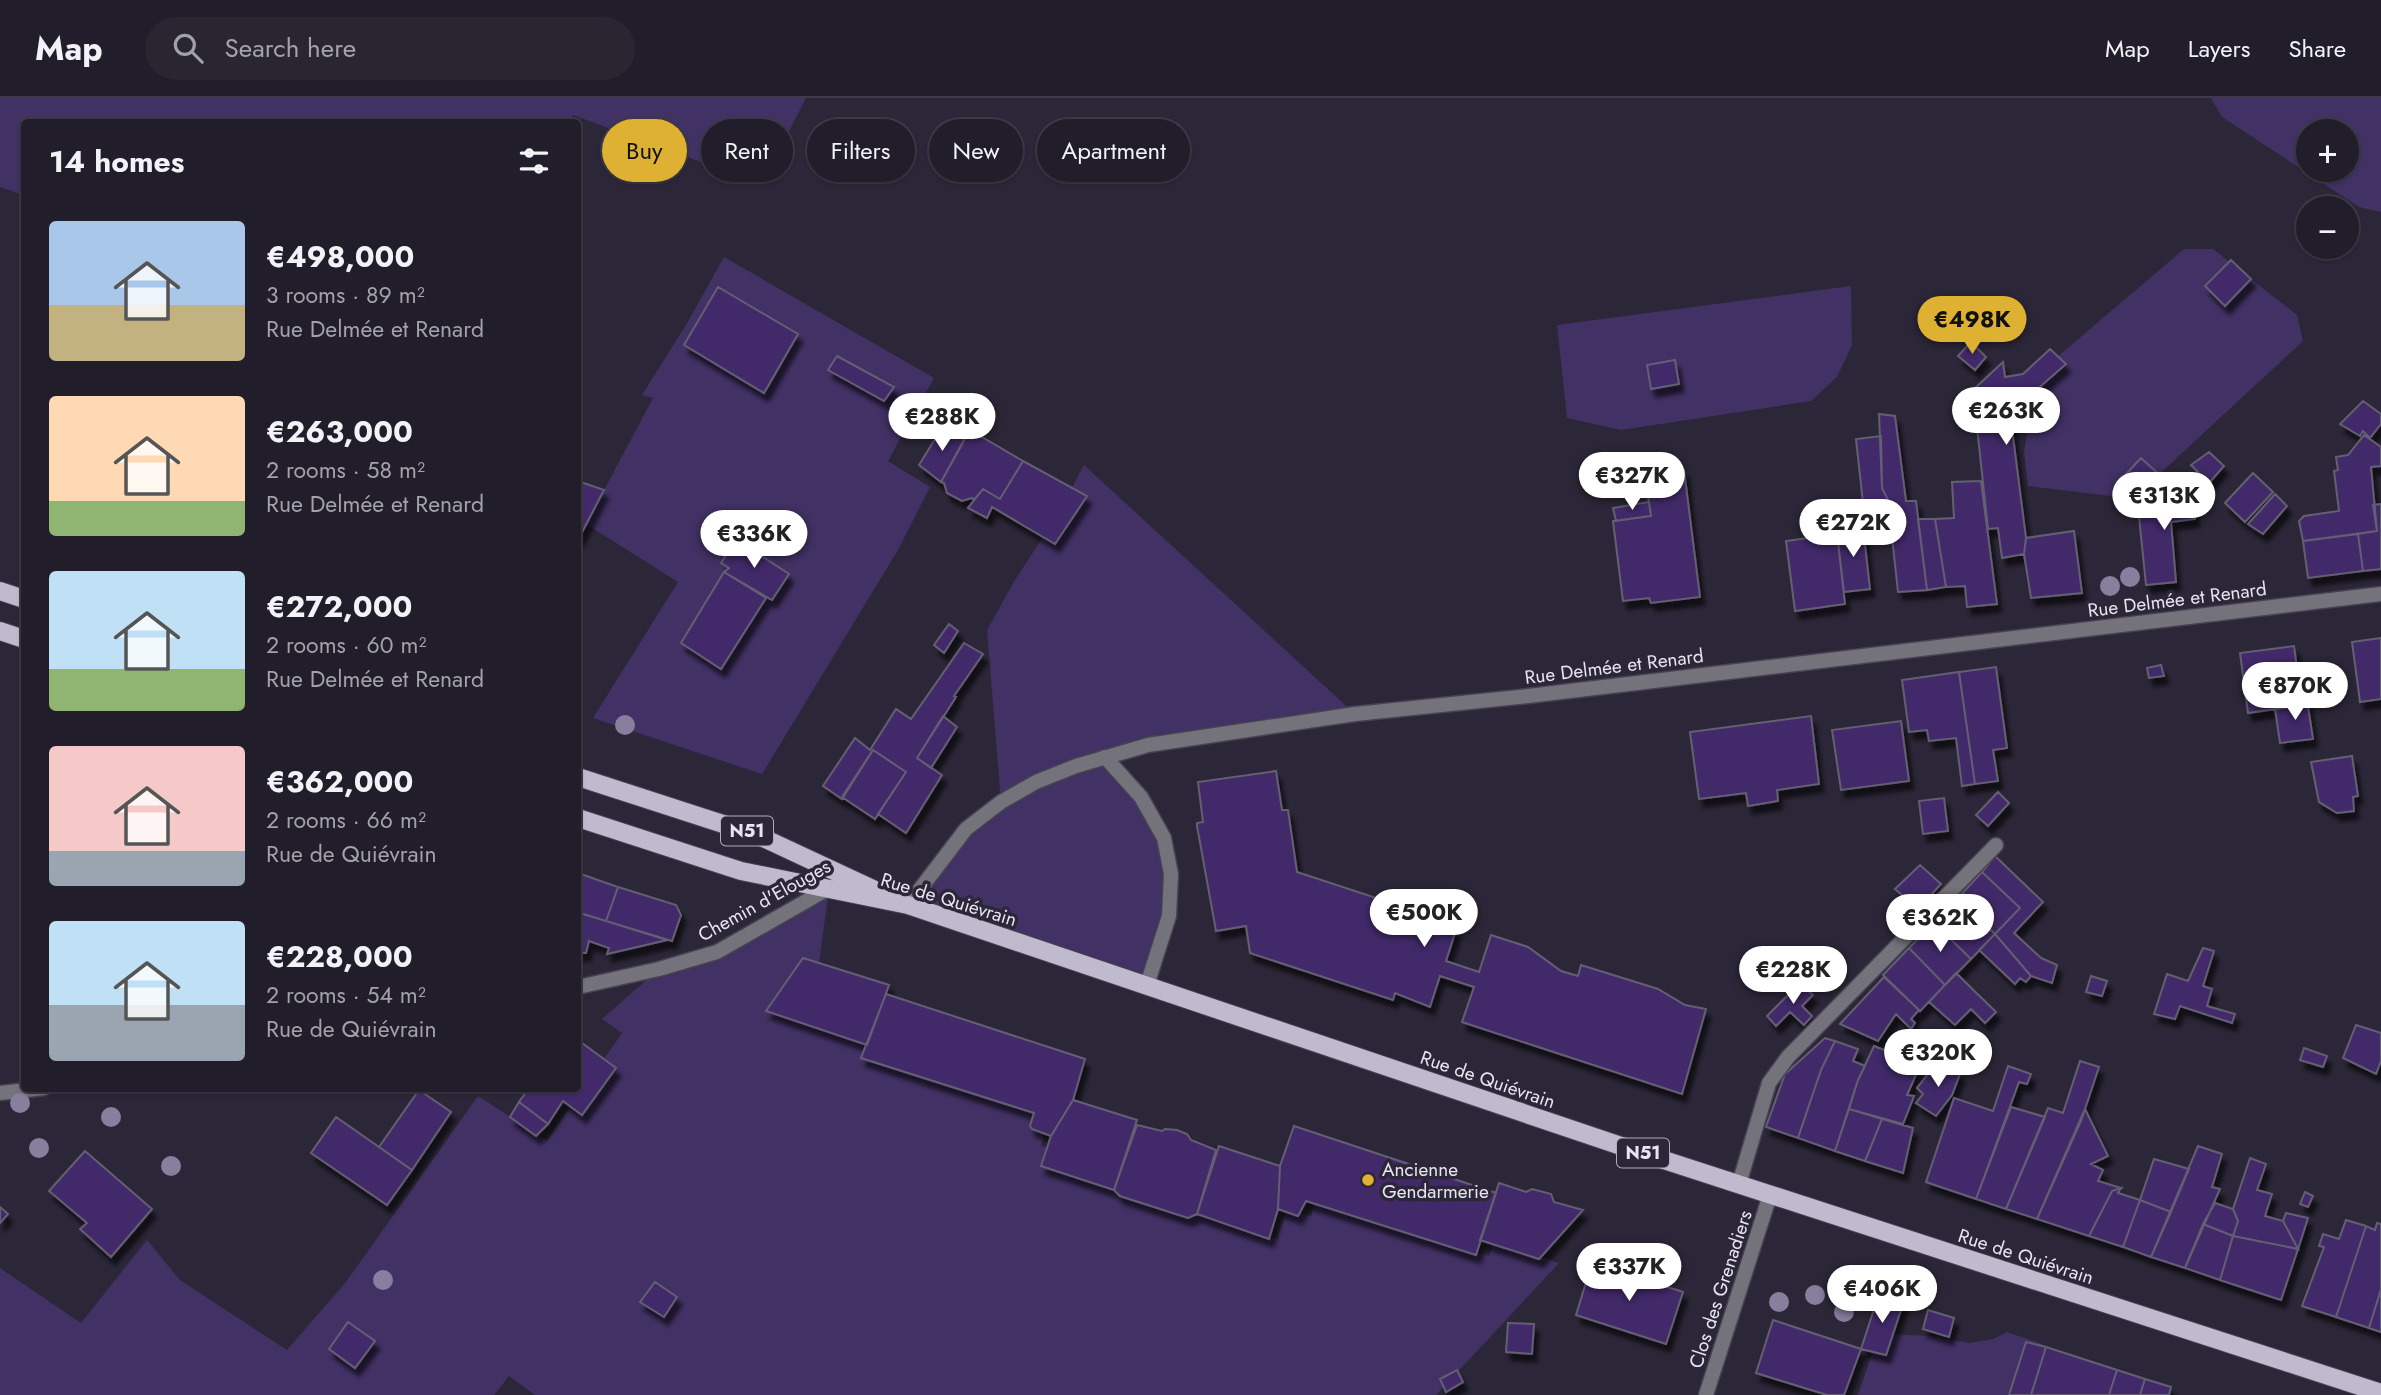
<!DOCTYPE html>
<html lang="en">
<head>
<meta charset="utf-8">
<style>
	:root { --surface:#211d2a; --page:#292632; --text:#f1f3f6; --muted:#a2a2a8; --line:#3e3b47; --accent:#deb133 }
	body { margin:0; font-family:Jost,sans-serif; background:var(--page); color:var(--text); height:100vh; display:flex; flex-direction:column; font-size:26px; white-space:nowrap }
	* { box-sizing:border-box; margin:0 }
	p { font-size:23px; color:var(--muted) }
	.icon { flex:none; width:38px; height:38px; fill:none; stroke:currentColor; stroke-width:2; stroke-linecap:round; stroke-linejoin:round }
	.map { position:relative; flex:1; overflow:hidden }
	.side { position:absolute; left:21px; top:21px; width:560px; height:973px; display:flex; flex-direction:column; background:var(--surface); border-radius:7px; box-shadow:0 2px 5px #0004,0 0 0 2px var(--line) }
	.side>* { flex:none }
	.guide { position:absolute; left:602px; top:21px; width:665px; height:63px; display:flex; gap:14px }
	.fabs { position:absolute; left:2296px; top:21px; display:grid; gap:14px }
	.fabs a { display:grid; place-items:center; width:63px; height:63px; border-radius:50%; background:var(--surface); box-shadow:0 2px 5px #0004,0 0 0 2px var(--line); font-size:35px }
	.price { position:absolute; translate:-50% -60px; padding:0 16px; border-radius:24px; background:#fff; color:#222; font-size:23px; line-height:46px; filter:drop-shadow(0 2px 4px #0008) }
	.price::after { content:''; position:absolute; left:50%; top:42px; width:21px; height:16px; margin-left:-10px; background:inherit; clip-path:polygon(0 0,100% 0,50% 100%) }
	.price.current { background:var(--accent); color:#111 }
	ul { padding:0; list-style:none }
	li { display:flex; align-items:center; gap:21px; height:175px; padding:0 28px }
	li span { display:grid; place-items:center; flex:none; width:196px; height:140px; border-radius:7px; color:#555 }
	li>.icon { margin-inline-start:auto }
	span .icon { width:84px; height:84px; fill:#fffc; stroke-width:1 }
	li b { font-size:30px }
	h2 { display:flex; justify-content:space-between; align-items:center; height:84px; padding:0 28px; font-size:30px }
	.tag { padding:0 24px; border-radius:32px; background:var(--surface); box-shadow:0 2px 5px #0004,0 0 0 2px var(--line); font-size:24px; line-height:63px }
	.tag.current { background:var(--accent); color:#111 }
	header { display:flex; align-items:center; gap:42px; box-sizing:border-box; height:98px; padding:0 35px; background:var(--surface); border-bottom:2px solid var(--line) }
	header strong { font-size:33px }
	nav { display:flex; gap:38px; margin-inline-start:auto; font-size:24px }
	.search { width:490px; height:63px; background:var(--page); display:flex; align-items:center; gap:18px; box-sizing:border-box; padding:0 24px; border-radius:38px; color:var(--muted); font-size:26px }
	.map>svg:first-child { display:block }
	.green { fill:#423164; fill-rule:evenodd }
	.building { fill:#42296b; stroke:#645f72; stroke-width:2; filter:url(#shadow) }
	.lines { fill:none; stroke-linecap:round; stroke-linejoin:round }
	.lane-casing { stroke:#464252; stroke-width:17 }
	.street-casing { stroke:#464252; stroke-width:17 }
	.primary-casing { stroke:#464252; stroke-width:20 }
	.lane { stroke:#74727b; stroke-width:14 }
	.street { stroke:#74727b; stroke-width:14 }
	.primary { stroke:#bfbacd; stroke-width:18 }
	.tree { fill:#877f9d }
	.poi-dot { fill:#deb133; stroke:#2c2738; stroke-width:2.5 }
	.labels { text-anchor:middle; stroke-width:7; stroke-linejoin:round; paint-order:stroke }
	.shield { fill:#2c2738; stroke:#b0acba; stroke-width:2 }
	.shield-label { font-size:18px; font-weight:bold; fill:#e8e5f1 }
	.street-label { font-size:19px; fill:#e8e5f1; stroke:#2c2738 }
	.poi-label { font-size:19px; fill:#e8e5f1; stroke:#2c2738; text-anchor:start }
</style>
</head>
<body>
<header>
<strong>Map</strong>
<div class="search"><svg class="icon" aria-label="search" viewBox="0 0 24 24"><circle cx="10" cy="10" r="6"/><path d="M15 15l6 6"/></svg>Search here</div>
<nav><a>Map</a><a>Layers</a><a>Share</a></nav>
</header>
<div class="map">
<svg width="2381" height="1297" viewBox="0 0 2381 1297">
	<defs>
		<filter id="shadow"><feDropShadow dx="4.5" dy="8" stdDeviation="2" flood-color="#0009"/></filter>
	</defs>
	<rect width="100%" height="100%" fill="#2c2738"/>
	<path class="green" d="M0 0H806L762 86 573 17 570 24H24V97L0 89Z
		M2211 0H2381V114L2359 109 2222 19ZM2308 33H2347V72H2308Z
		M2184 151H2213L2297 217 2303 243 2156 379 2127 400 2028 388 2024 354 2032 304 2049 266Z
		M724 159 934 280 888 363 930 389 898 452 762 676 593 620 678 484 586 426 653 300 642 297 686 227Z
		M1851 188 1852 247 1837 279 1811 303 1621 332 1567 320 1557 227Z
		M1084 367 1355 616 1106 659 1141 699 1171 776 1147 887 908 807 966 731 1001 704 987 532 1015 482 1058 416Z
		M829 791 819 865 883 947 1050 1017 1041 1048 1059 1054 1054 1071 1277 1141 1287 1111 1311 1118 1316 1103 1489 1158 1494 1143 1559 1165 1436 1297H535L509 1278 494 1297H0V1170L81 1225 147 1142 180 1182 287 1252 346 1184 478 998 547 1043 622 935 602 921 659 871 717 854Z
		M2007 1234 2042 1246 2050 1264 2039 1297H1858L1875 1247 1889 1236 1931 1238 1969 1245 1993 1241Z"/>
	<path class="building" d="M2231 162 2251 181 2225 208 2205 188Z
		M718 189 798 236 764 295 684 247Z
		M1971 244 1986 259 1975 272 1958 258Z
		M2050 251 2066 266 2010 315 2026 440 2024 456 2002 460 1998 430 1988 431 1973 292 2003 264 2005 279 2023 276Z
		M837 258 894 289 884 303 828 272Z
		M1675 262 1679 286 1651 291 1647 267Z
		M2363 303 2381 316V326L2370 340 2363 333 2360 338 2340 326Z
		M1879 316 1895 318 1906 403H1916L1927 492 1898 494 1888 402 1882 390Z
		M947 320 970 332 965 340 943 328Z
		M943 328 965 340 941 384 919 367Z
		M970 332 1023 363 1000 401 983 391 974 402 972 400 962 403 947 395 944 385 941 384Z
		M2364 337 2381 349V368L2371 369 2377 433 2303 443 2299 423 2304 418 2339 413 2334 373 2338 372 2336 359 2348 357Z
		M1881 338 1882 390 1888 402 1863 405 1856 341Z
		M2209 354 2224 368 2209 385 2191 367Z
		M2141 360 2162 379 2138 406 2116 387Z
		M1023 363 1087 398 1055 446 992 409 987 420 968 410 983 391 1000 401Z
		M1684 372 1700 499 1651 505 1649 500 1623 503 1613 423 1651 418 1645 378Z
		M2253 375 2273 394 2245 424 2225 405Z
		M2191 376 2195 421 2171 424 2176 484 2146 487 2138 409 2175 406 2173 378Z
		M578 383 604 392 578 442Z
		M1981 383 1997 506 1967 509 1965 488 1946 489 1935 421 1954 420 1952 384Z
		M2275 396 2287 408 2263 436 2248 426Z
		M1649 404 1651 418 1616 423 1613 410Z
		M2381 406V471L2363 473 2358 436 2377 433 2373 407Z
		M1918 421H1935L1946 489 1927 492Z
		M1863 429 1870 491 1844 494 1837 436H1833L1832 433Z
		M2074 433 2082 495 2031 500 2024 456 2026 440Z
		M1837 436 1845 506 1795 513 1786 443Z
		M2358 436 2363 473 2308 480 2303 443Z
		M737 442 789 476 772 502 724 474 729 470 721 465Z
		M724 474 766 500 721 571 681 545Z
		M949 526 958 533 944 555 934 547Z
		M2381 540V601L2360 604 2352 544Z
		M964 545 983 556 954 598 956 599 917 660 942 677 906 735 878 716 906 674 873 652 842 701 823 688 855 640 870 652 896 611 911 621Z
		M2294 548 2302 607 2248 615 2240 555Z
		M2161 567 2164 578 2149 580 2147 570Z
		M1996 569 2007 650 1993 652 1998 683 1975 686 1959 574Z
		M1959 574 1975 686 1962 688 1956 640 1929 643 1927 632 1909 634 1902 582Z
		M2306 595 2313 641 2280 645 2275 611 2302 607 2300 596Z
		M943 618 957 629 931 670 917 660Z
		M1811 618 1819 686 1777 692 1778 703 1748 708 1746 695 1699 701 1690 634Z
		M1901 623 1909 683 1841 692 1832 632Z
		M873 652 906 674 875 721 842 699Z
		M2352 658 2358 698 2353 699 2354 713 2337 715 2319 704 2311 664Z
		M1276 673 1282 712H1288L1297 774 1422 815 1420 820 1456 832 1446 863 1479 874 1491 837 1528 849 1561 873 1578 878 1581 867 1658 891 1685 907 1706 911 1682 996 1462 924 1474 889 1440 878 1430 909 1395 895 1393 902 1250 855 1246 828 1216 833 1197 728V725L1203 724 1198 684Z
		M1998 694 2009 705 1988 728 1976 717Z
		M1944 700 1948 733 1923 736 1919 703Z
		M1995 758 2043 804 2014 835 2041 860 2057 867 2052 885 2031 878 1995 836 2020 810 1982 774Z
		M1920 767 1941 786 1918 811 1895 791Z
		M1982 774 2020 810 1995 836 1958 800Z
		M578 775 618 789 606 823 580 815 578 822Z
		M618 789 676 807 681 817 672 843 606 823Z
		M1958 800 1995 836 1971 861 1934 825Z
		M580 815 606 823 667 842 607 856 609 850 589 843 586 855H578V822Z
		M1934 825 1971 861 1945 887 1909 850Z
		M1995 836 2031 878 2026 884 2020 880 2015 886 1979 852Z
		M1909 850 1945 887 1920 913 1883 877Z
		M2203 850 2214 853 2203 888 2212 891 2207 908 2235 916 2232 925 2180 908 2175 921 2154 916 2167 876 2188 883Z
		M803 860 889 887 867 947 766 913Z
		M1956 875 1996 914 1985 925 1971 911 1955 927 1929 904Z
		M2091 878 2107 883 2102 898 2086 894Z
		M1884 879 1919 912 1911 921 1915 925 1911 931 1896 916 1878 943 1840 926Z
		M1800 885 1813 897 1802 908 1812 918 1804 927 1790 914 1776 928 1767 918Z
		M886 896 1085 961 1073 1002 1051 1038 1032 1031 1030 1028 1034 1015 861 960Z
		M2356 927 2381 935V963L2376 976 2343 960Z
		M1825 940 1835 943 1821 972 1798 1040 1766 1029 1785 976Z
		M578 942 616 970 582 1017 563 1003 548 1026 519 1004 529 990H578Z
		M1835 943 1858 951 1853 963 1865 968 1858 982 1835 1053 1798 1040 1821 972Z
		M1874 948 1899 958 1898 964 1918 972 1907 997 1914 998 1903 1026 1849 1011 1858 982Z
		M2304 950 2327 958 2323 969 2300 962Z
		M2080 963 2099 969 2081 1023 2037 1121 2006 1111 2048 1010 2063 1015Z
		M1948 966 1960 976 1952 997 1936 1018 1916 1005 1923 996 1917 990 1932 971 1939 976Z
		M2008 968 2031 976 2027 986 2019 984 1976 1101 1926 1084 1954 1000 1993 1013Z
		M419 992 451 1014 412 1072 379 1049Z
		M1073 1002 1137 1022 1114 1092 1041 1068 1051 1038Z
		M519 1004 548 1026 536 1038 510 1019Z
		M2011 1009 2045 1019 2006 1111 1976 1101Z
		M1849 1011 1882 1021 1865 1063 1835 1053Z
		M2085 1011 2108 1058 2091 1066 2103 1072 2098 1083 2121 1090 2112 1093 2089 1138 2037 1121Z
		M336 1019 412 1072 387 1107 311 1055Z
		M1882 1021 1913 1030 1903 1075 1865 1063Z
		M1137 1027 1162 1033 1165 1031 1177 1032 1187 1036 1191 1042 1216 1052 1197 1116 1188 1120 1120 1098 1114 1092Z
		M1294 1028 1496 1095 1476 1157 1306 1103 1298 1118 1278 1111 1280 1068Z
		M1219 1048 1280 1068 1278 1111 1269 1141 1197 1116Z
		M2198 1048 2222 1056 2212 1089 2220 1091 2185 1170 2151 1159Z
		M85 1053 152 1111 111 1159 80 1131 87 1125 49 1093Z
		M2250 1060 2266 1066 2257 1092 2272 1096 2265 1118 2283 1123 2298 1151 2233 1138 2238 1123 2233 1111Z
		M2154 1061 2189 1071 2171 1114 2140 1102Z
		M1499 1085 1526 1094 1532 1091 1551 1096 1554 1104 1583 1112 1539 1161 1480 1142Z
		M2121 1090 2118 1095 2140 1102 2123 1149 2089 1138 2112 1093Z
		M2305 1094 2313 1098 2308 1109 2300 1106Z
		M2140 1102 2171 1114 2151 1159 2123 1149Z
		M2215 1105 2233 1111 2238 1123 2233 1138 2203 1126Z
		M0 1109 8 1116 0 1125Z
		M2286 1115 2308 1120 2298 1151 2283 1123Z
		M2346 1122 2366 1128 2336 1219 2302 1208 2324 1149 2319 1148 2323 1136 2339 1141Z
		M2377 1125 2381 1126V1191L2369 1230 2336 1219 2366 1128 2375 1132Z
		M2203 1126 2233 1138 2220 1182 2185 1170Z
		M2233 1138 2298 1151 2281 1202 2220 1182Z
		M1592 1165 1683 1194 1666 1246 1576 1217Z
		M655 1184 677 1199 664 1219 640 1204Z
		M2381 1191V1234L2369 1230Z
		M1879 1196 1904 1203 1886 1257 1861 1251Z
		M1928 1212 1954 1220 1949 1239 1923 1231Z
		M1773 1222 1861 1251 1844 1297H1827L1756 1275Z
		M348 1224 375 1243 355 1270 329 1251Z
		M1508 1225 1534 1226 1532 1256 1506 1254Z
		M2026 1244 2046 1249 2031 1297H2009Z
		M2046 1249 2117 1272 2109 1297H2031Z
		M1457 1272 1463 1284 1446 1294 1440 1281Z
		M2117 1272 2145 1281 2140 1297H2109Z
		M2145 1281 2171 1289 2169 1297H2140Z"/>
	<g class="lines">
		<g class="lane-casing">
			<path id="lane" d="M1105 659 1141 699 1164 740 1171 776 1169 818 1147 887
				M1739 1086 1769 985 1788 959 1996 747"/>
		</g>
		<g class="street-casing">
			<path id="street" d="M908 807 966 731 1001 704 1036 684 1076 668 1148 647 1355 616 1528 598 2381 496
				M578 889 659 871 717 854 831 789
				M0 995 44 990
				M1706 1297 1770 1097"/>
		</g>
		<g class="primary-casing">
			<path id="primary" d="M0 493 24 501
				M0 533 24 541
				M578 679 757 737 879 794
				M578 720 741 773 908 807 1627 1050 2381 1295"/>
		</g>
		<use href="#lane" class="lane"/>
		<use href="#street" class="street"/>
		<use href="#primary" class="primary"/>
	</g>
	<g class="tree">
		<circle cx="2130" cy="479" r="10"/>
		<circle cx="2110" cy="488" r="10"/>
		<circle cx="625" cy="627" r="10"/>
		<circle cx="20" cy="1005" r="10"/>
		<circle cx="111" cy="1019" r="10"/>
		<circle cx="39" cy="1050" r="10"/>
		<circle cx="171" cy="1068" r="10"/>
		<circle cx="383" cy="1182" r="10"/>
		<circle cx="1815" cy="1197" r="10"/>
		<circle cx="1779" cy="1204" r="10"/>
		<circle cx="1844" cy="1214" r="10"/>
	</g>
	<circle class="poi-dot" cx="1368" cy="1082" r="7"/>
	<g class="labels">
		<g class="shield">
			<rect x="721" y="718.5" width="52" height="29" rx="5"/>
			<rect x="1617" y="1040.5" width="52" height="29" rx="5"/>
		</g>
		<g class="shield-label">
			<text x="747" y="739">N51</text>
			<text x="1643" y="1061">N51</text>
		</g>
		<g class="street-label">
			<text transform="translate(2177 501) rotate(-7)" y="7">Rue Delmée et Renard</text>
			<text transform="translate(1614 568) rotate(-7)" y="7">Rue Delmée et Renard</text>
			<text transform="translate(949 801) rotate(17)" y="7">Rue de Quiévrain</text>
			<text transform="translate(764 802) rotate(-29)" y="7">Chemin d'Elouges</text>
			<text transform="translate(1488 981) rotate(19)" y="7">Rue de Quiévrain</text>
			<text transform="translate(2026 1158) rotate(18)" y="7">Rue de Quiévrain</text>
			<text transform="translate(1720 1191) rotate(-72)" y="7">Clos des Grenadiers</text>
		</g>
		<g class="poi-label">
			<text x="1382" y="1078">Ancienne<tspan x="1382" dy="22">Gendarmerie</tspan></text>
		</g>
	</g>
</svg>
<div class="fabs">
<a>+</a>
<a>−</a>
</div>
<b class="price current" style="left:1972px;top:258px">€498K</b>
<b class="price" style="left:2006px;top:349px">€263K</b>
<b class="price" style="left:942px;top:355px">€288K</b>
<b class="price" style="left:1632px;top:414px">€327K</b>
<b class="price" style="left:2164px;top:434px">€313K</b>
<b class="price" style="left:1853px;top:461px">€272K</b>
<b class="price" style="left:754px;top:472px">€336K</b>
<b class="price" style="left:2295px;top:624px">€870K</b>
<b class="price" style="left:1424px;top:851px">€500K</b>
<b class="price" style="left:1940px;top:856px">€362K</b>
<b class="price" style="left:1793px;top:908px">€228K</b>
<b class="price" style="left:1938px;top:991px">€320K</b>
<b class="price" style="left:1629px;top:1205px">€337K</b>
<b class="price" style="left:1882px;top:1227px">€406K</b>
<div class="guide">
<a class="tag current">Buy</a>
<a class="tag">Rent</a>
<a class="tag">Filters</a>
<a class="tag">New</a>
<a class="tag">Apartment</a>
</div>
<section class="side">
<h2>14 homes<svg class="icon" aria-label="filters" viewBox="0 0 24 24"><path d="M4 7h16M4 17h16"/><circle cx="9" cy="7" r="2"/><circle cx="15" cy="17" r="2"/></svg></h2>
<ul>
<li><span style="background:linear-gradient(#a9c7e8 60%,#c2b280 0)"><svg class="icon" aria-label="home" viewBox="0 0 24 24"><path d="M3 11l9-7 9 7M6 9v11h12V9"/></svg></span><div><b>€498,000</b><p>3 rooms · 89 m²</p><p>Rue Delmée et Renard</p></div></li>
<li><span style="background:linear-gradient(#ffd9b3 75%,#8fb573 0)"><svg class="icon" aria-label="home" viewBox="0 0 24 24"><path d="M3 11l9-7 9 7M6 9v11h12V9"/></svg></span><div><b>€263,000</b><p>2 rooms · 58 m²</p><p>Rue Delmée et Renard</p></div></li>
<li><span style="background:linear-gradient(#bfe0f5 70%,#8fb573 0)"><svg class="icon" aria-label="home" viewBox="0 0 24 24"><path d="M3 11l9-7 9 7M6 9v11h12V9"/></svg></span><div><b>€272,000</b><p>2 rooms · 60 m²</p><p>Rue Delmée et Renard</p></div></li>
<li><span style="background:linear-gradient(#f6c9c9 75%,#9aa5b1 0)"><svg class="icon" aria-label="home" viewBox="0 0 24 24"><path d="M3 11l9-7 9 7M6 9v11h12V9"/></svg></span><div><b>€362,000</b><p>2 rooms · 66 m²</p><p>Rue de Quiévrain</p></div></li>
<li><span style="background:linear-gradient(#bfe0f5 60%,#9aa5b1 0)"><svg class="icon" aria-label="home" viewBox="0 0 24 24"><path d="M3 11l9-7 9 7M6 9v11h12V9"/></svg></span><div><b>€228,000</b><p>2 rooms · 54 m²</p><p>Rue de Quiévrain</p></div></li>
</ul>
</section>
</div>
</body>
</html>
